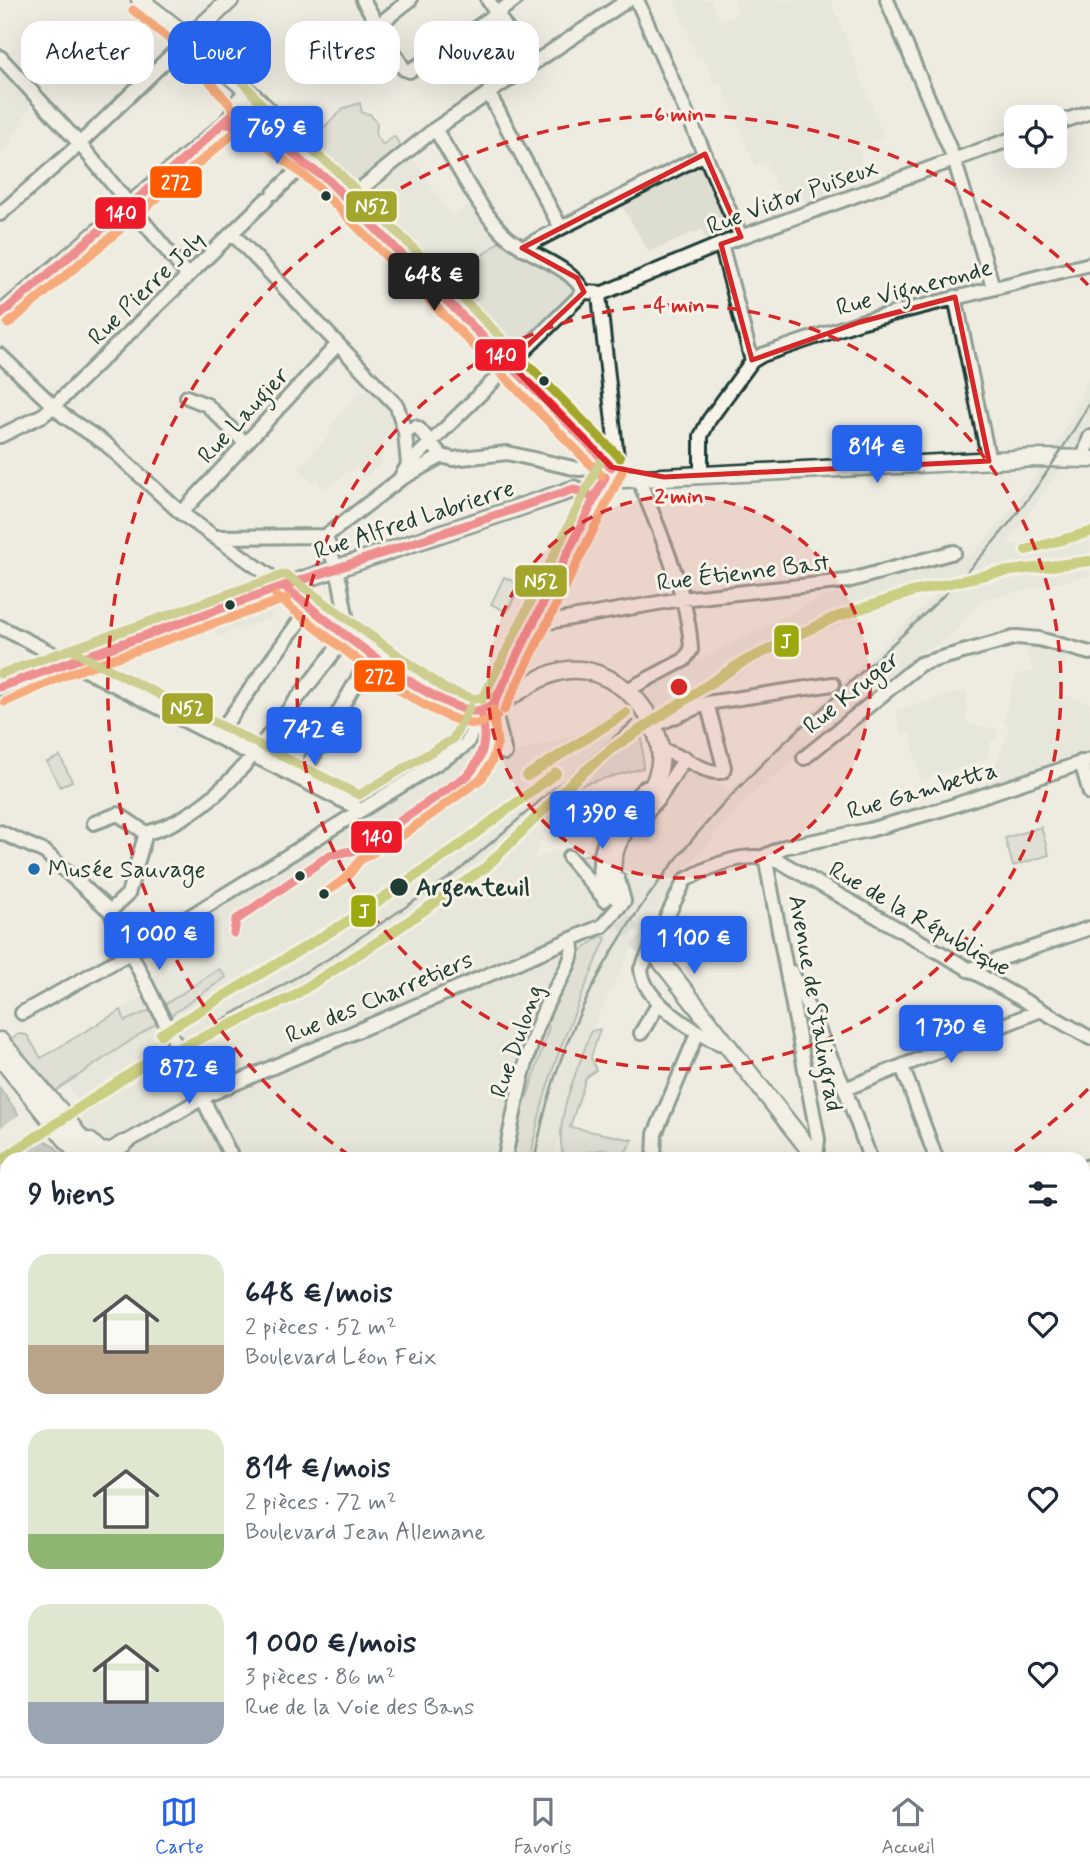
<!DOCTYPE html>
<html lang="fr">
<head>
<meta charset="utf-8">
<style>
	:root { --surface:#fff; --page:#f2f2f3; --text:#1f2937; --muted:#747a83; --line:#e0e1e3; --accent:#2563eb }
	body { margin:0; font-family:Mynerve,sans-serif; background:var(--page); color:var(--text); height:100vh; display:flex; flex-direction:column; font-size:26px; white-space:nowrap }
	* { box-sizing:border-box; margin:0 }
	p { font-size:23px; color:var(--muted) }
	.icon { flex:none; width:38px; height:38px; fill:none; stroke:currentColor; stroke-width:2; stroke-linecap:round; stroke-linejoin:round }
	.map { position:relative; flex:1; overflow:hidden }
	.details { position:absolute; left:0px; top:1152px; width:1090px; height:625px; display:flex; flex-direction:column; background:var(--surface); border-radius:21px 21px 0 0; box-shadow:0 7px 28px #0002 }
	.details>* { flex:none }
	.banner { position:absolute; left:21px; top:21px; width:700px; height:63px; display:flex; gap:14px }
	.fabs { position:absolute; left:1004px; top:105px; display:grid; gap:14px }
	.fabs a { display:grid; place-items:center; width:63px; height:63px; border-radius:14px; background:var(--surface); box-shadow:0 7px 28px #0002; font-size:35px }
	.price { position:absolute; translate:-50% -60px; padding:0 16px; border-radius:7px; background:var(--accent); color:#fff; font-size:23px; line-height:46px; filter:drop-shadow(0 2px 4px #0008) }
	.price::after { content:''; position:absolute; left:50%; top:42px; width:21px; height:16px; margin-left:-10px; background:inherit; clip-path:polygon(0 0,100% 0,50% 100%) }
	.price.active { background:#222; color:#fff }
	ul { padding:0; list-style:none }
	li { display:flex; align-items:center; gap:21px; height:175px; padding:0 28px }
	li span { display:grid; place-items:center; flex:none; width:196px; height:140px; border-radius:21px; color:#555 }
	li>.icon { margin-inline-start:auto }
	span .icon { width:84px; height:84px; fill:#fffc; stroke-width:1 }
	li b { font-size:30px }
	h2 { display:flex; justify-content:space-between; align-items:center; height:84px; padding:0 28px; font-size:30px }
	.chip { padding:0 24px; border-radius:21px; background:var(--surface); box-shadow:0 7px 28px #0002; font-size:24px; line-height:63px }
	.chip.active { background:var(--accent); color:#fff }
	.tab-bar { display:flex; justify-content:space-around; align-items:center; height:98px; border-top:2px solid var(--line); background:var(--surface); font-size:19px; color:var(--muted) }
	.tab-bar a { display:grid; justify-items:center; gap:4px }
	.tab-bar .active { color:var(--accent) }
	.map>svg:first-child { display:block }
	.built { fill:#ddddd2; fill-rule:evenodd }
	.green { fill:#cccfc4; stroke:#76867c; stroke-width:2 }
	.water { fill:#9fa99f; stroke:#6c7e74; stroke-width:2 }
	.pier { fill:#eeece1 }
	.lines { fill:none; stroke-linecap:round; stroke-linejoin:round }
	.major-tunnel { stroke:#c5c9be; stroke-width:16; stroke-dasharray:16 8; stroke-linecap:butt }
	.minor-casing { stroke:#1f3d34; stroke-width:18 }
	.major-casing { stroke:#1f3d34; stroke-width:21 }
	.minor { stroke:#f7f3e8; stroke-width:12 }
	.major { stroke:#f7f3e8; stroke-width:16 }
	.rail { stroke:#1f3d34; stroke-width:2.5 }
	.bus-1-casing { stroke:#f7f3e8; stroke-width:14 }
	.bus-2-casing { stroke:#f7f3e8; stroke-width:14 }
	.bus-3-casing { stroke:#f7f3e8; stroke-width:14 }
	.bus-1 { stroke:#ed1b2a; stroke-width:9 }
	.bus-2 { stroke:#ff5a00; stroke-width:9 }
	.bus-3 { stroke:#a2a62c; stroke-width:9 }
	.rail-1-casing { stroke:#f7f3e8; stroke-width:16 }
	.rail-1 { stroke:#9ca80d; stroke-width:10 }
	.marked { fill:none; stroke:#d62828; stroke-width:5; stroke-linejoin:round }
	.ring { fill:none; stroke:#d62828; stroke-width:3.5; stroke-dasharray:12 9 }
	.bus-dot { fill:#1f3d34; stroke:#f7f3e8; stroke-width:2.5 }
	.poi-dot { fill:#1f6fb2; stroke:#f7f3e8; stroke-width:2.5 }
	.labels { text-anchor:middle; stroke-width:6; stroke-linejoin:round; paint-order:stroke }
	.street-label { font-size:24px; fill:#1f3d34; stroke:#f7f3e8 }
	.poi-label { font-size:24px; fill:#1f3d34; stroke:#f7f3e8; text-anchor:start }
	.stop-label { font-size:24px; font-weight:bold; fill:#1f3d34; stroke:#f7f3e8; text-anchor:start }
	.centre { fill:#d62828; stroke:#f7f3e8; stroke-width:3.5 }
	.ring-label { font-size:21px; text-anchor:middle; font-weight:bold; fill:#d62828; stroke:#f7f3e8; stroke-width:6; stroke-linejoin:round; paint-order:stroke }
	.line-badge { stroke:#f7f3e8; stroke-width:2.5 }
	.badge-label { font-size:19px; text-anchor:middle; font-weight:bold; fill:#fff }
</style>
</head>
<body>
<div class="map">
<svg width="1090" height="1776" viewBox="0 0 1090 1776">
	<rect width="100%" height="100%" fill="#eeece1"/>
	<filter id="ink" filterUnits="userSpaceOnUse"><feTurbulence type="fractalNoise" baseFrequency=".0143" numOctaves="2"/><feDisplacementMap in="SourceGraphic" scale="14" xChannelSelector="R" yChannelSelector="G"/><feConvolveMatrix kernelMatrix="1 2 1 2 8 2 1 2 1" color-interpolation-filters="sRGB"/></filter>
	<g filter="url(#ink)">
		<path class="built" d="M674 0H711L720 21 739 13 734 0H831L884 137 857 147 866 178 861 180 862 187 807 207 802 195 789 204 785 193 780 195 766 161 755 166 721 81 714 84 703 57 698 58Z
			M0 65 33 101 10 144 0 154Z
			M410 155 452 216 475 202 502 239 456 276 444 263 434 272 363 199V193Z
			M702 164 729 234 708 244 702 229 649 252 622 206Z
			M1090 374V426L1006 547 1090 523V576L981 600 949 639 917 654 745 801 676 880 627 958 591 1031 553 1158H107L75 1115 83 1109 66 1083 41 1058 149 992 162 1006 143 960 146 950 350 824 353 825 351 820 378 803 476 746 517 752 574 735 698 661 820 598 970 556 1001 523 1058 443ZM942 589 729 790 689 764 610 852 556 851 534 859 545 833 555 821 550 814 601 752 810 637Z
			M369 388 386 403 397 434 384 438 382 462 364 478 356 466 324 490 316 480 312 484 299 467 333 431 329 427 361 390 364 393Z
			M269 600 274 617 217 637 212 623Z
			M1022 642 1068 653 1057 693 1090 703V754L983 787 1005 743 1009 725 1003 723 1012 688 1017 675 1034 670Z
			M967 690 966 723 999 730 996 741 991 740 986 760 920 780 910 733 901 734 896 710Z
			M0 1431 7 1442V1769H70V1776H0Z
			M154 1769H288L294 1776H154Z"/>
		<path class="green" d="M360 103 362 113 370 114 377 123 376 135 383 145 394 136 403 149 356 186H351L308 143 344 108Z
			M502 239 573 281 576 292 520 347H508L447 285Z
			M504 577 521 585 507 612 491 604Z
			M642 733 643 768 573 787Z
			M60 756 72 781 60 787 47 762Z
			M1041 827 1049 855 1013 866 1005 838Z
			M597 852 595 881 574 858Z
			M601 936 606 938C576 1010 542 1080 531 1158H510L519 1105 528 1095 549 1027 545 1020 582 950Z
			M219 969 226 977 167 1018 163 1006Z
			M153 1009 160 1021 55 1091 9 1040 18 1034 27 1035 41 1058 121 1010 125 1021Z
			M600 1029 591 1057 596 1070 586 1078 570 1127 633 1140 624 1154 605 1149 563 1157C553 1118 579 1068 591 1031Z
			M172 1769H254L259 1776H172Z"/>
		<path class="water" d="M0 1088 32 1134 53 1145 65 1158H7V1442L0 1431Z
			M70 1769H154V1776H70Z
			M288 1769H518L524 1776H294Z"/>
		<path class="pier" d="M22 1113 34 1130 43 1137 0 1166V1128Z"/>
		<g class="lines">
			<path class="major-tunnel" d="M613 898 620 915 651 958"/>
			<g class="minor-casing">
				<path id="minor" d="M363 0 404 69 409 71 454 44 515 0
					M488 0 529 63
					M637 0 741 237
					M887 0 954 159 993 287
					M378 25 410 0
					M0 57 79 143 188 276
					M488 92 561 228
					M1055 124 1090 112
					M435 129C454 159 476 204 499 229 523 256 567 261 584 292
					M274 193 304 164
					M348 199 435 129 628 0
					M0 214 72 151 189 38
					M232 233 397 406 405 432 408 465
					M721 244 752 361
					M522 248 705 154
					M584 292 603 293 721 244 1017 137
					M955 297 989 461
					M0 355 64 416 106 444 181 513 284 586
					M187 397 207 405 245 443
					M405 432 415 427 419 429 442 456 453 459 507 453 578 469 611 467 617 458 599 295
					M0 436 43 415 54 406 267 199
					M1083 459 1090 437
					M701 475V436L709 420 752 361 762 355 860 322 1090 264
					M399 480 408 465 584 292
					M181 513 337 345
					M217 537 326 536 399 480 442 456
					M535 619 543 623 681 599 847 581 954 552
					M0 627 359 809
					M627 690 684 660 691 650C689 595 659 531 639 480
					M707 703 833 684
					M493 705 505 753
					M653 726 707 703 724 767 723 771C708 778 678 751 659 750
					M217 736 310 606
					M804 758 920 664 1017 637 1039 639 1090 653
					M1081 762 1090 793
					M300 779 372 654
					M579 801 618 817
					M94 823 118 814 146 833
					M634 827 659 798 685 758
					M0 832 45 852 110 911 232 1158
					M765 856 784 847 869 830 943 809 1090 760
					M765 856 818 1139 816 1158
					M569 857 600 894
					M604 900C590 848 610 825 644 788H649
					M110 911 128 894 146 833C212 816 253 755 293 704 312 680 331 657 349 632L340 582 326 536
					M968 970 1090 928
					M792 972 845 1089 870 1158
					M22 1013 139 948 460 749 467 743 481 712
					M641 1033 659 1003
					M719 1043C693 1031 643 1001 641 969L685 880C714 864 747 850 779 861L1090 1038
					M902 1066 936 1158
					M845 1089 1041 1010
					M123 1144 210 1094 602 926 624 901 618 879
					M505 1158C515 1108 524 1055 545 1008 553 988 577 962 572 940
					M654 1158 655 1134 697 1034
					M1083 1168 1090 1166
					M1083 1279 1090 1295
					M1083 1561 1090 1558
					M1083 1638 1090 1635
					M1083 1738 1090 1732
					M671 1769 675 1776
					M816 1769 820 1776
					M991 1769 993 1776
					M1059 1769 1062 1776"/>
			</g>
			<g class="major-casing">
				<path id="major" d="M140 0 189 38 206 58
					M189 38 230 0
					M200 51C246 87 292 130 326 178L624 479 1037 458 1090 459
					M240 100 306 165
					M226 124 268 129
					M0 315 226 124 237 109 245 107
					M284 586C321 615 359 645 398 672 418 686 438 703 462 709 512 722 545 636 619 685 636 696 650 715 657 735 679 801 592 824 616 896
					M0 687 284 586 574 489 595 498
					M493 705 611 467
					M654 952 816 1158
					M0 1041 61 1112 95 1158
					M0 1057 81 1158
					M89 1141 101 1152 112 1151 123 1144
					M1083 1489 1090 1497
					M548 1769 554 1776
					M564 1769 569 1776"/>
			</g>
			<use href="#minor" class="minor"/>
			<use href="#major" class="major"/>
			<path class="rail" d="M132 1072 328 959 456 873 633 721
				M535 1158C561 1004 648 879 757 769 836 690 925 623 997 538 1033 496 1063 450 1090 402
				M632 1769 635 1776"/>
			<g class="bus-1-casing">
				<path id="bus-1" d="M226 124 268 129 304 164 326 178 611 467
					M0 315 182 161 239 108
					M284 586C324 618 426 705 473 711 479 712 487 707 493 705
					M0 687 284 586 574 489 595 498
					M493 705 605 477
					M234 933 236 920 330 855 352 851 371 841 468 775C485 756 487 736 481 712"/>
			</g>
			<g class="bus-2-casing">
				<path id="bus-2" d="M133 10 182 49 261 141 318 187 602 476
					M8 324 233 134 251 125 262 108
					M276 596C324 633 415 713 472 724 480 725 490 719 497 716
					M5 702 71 673 288 598
					M504 710 622 472
					M324 894 347 877 360 860 400 837 482 778 492 761 497 744 493 709"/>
			</g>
			<g class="bus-3-casing">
				<path id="bus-3" d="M198 30 278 123 335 169 620 458
					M73 651 359 795 453 739 470 707
					M0 674 285 574 445 689 475 699 489 694
					M482 700 600 462"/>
			</g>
			<use href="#bus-1" class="bus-1"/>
			<use href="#bus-2" class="bus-2"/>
			<use href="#bus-3" class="bus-3"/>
			<g class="rail-1-casing">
				<path id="rail-1" d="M1026 550 1090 532
					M527 776 626 713
					M161 1034 358 915 459 846 556 773
					M0 1161 148 1062 290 998 393 932 486 867 571 783 611 749 741 663 833 618 912 592 994 573 1090 561"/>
			</g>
			<use href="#rail-1" class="rail-1"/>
		</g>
	</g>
	<path d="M0 0H1090V1776H0ZM705 154 741 237 721 244 752 360 860 322 955 297 989 461 664 477 611 467 509 363 584 292 577 278 522 248Z" fill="#eeece1" fill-opacity=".55" fill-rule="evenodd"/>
	<path class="marked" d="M705 154 741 237 721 244 752 360 860 322 955 297 989 461 664 477 611 467 509 363 584 292 577 278 522 248Z"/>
	<circle cx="679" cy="687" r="191" fill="#d62828" fill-opacity=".12"/>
	<g class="ring">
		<circle cx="679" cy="687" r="191"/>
		<circle cx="679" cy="687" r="382"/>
		<path d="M1088 1089A573 573 0 0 1 1008 1156M350 1156A573 573 0 1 1 1088 285"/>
	</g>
	<g class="bus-dot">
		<circle cx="326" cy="196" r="6"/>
		<circle cx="544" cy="381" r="6"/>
		<circle cx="230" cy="605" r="6"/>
		<circle cx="300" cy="876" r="6"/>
		<circle cx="399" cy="887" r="10"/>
		<circle cx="324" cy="894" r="6"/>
	</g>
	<circle class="poi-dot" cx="34" cy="869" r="7"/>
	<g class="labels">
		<g class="street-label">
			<text transform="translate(792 196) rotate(-20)" y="8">Rue Victor Puiseux</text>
			<text transform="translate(914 287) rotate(-15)" y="8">Rue Vigneronde</text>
			<text transform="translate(146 288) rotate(-44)" y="8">Rue Pierre Joly</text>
			<text transform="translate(243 415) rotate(-47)" y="8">Rue Laugier</text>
			<text transform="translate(414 519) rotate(-18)" y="8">Rue Alfred Labrierre</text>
			<text transform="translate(743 572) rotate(-7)" y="8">Rue Étienne Bast</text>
			<text transform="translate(851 692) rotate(-39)" y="8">Rue Kruger</text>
			<text transform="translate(922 790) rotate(-16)" y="8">Rue Gambetta</text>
			<text transform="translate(920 918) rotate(30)" y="8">Rue de la République</text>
			<text transform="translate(379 997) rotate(-23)" y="8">Rue des Charretiers</text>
			<text transform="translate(816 1003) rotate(80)" y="8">Avenue de Stalingrad</text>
			<text transform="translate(516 1041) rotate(-71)" y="8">Rue Dulong</text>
		</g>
		<g class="poi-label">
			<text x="48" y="877">Musée Sauvage</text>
		</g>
		<g class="stop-label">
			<text x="416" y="895">Argenteuil</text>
		</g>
	</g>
	<circle cx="679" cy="687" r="10" class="centre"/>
	<g class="ring-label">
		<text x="679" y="121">6 min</text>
		<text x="679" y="312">4 min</text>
		<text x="679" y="503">2 min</text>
	</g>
	<g class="line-badge">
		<rect x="149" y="165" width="54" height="34" rx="7" fill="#ff5a00"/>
		<rect x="345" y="190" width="53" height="33" rx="7" fill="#a2a62c"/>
		<rect x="94" y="196" width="53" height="34" rx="7" fill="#ed1b2a"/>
		<rect x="474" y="338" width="53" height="34" rx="7" fill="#ed1b2a"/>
		<rect x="514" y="564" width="54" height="34" rx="7" fill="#a2a62c"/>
		<rect x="773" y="624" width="27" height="34" rx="7" fill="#9ca80d"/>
		<rect x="353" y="659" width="53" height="34" rx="7" fill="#ff5a00"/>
		<rect x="161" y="692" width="53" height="33" rx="7" fill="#a2a62c"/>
		<rect x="350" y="820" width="53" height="34" rx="7" fill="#ed1b2a"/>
		<rect x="350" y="894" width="27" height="34" rx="7" fill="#9ca80d"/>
	</g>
	<g class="badge-label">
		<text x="176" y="189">272</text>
		<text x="372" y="213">N52</text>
		<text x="121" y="220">140</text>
		<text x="501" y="362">140</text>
		<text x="541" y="588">N52</text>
		<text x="786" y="648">J</text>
		<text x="380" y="683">272</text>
		<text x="187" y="715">N52</text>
		<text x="377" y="844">140</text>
		<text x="364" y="918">J</text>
	</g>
</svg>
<div class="fabs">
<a><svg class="icon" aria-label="locate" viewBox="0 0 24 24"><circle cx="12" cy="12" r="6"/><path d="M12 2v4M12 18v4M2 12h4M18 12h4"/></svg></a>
</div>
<b class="price" style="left:277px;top:166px">769 €</b>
<b class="price active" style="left:434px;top:313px">648 €</b>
<b class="price" style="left:877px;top:485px">814 €</b>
<b class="price" style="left:314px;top:767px">742 €</b>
<b class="price" style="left:602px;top:851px">1 390 €</b>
<b class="price" style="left:159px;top:972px">1 000 €</b>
<b class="price" style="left:694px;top:976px">1 100 €</b>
<b class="price" style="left:951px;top:1065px">1 730 €</b>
<b class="price" style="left:189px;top:1106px">872 €</b>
<div class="banner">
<a class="chip">Acheter</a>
<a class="chip active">Louer</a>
<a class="chip">Filtres</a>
<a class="chip">Nouveau</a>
</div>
<section class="details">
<h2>9 biens<svg class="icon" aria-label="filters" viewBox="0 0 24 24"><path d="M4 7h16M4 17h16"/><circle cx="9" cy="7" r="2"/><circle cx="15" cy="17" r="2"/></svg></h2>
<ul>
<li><span style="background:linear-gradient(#dfe7d0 65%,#b9a48a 0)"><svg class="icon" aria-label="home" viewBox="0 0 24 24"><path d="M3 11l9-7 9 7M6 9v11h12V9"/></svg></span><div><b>648 €/mois</b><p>2 pièces · 52 m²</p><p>Boulevard Léon Feix</p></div><svg class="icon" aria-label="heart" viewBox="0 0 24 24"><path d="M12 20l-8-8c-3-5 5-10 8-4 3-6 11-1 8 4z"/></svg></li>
<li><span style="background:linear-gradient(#dfe7d0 75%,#8fb573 0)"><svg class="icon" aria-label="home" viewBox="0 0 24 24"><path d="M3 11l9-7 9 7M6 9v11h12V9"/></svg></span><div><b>814 €/mois</b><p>2 pièces · 72 m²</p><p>Boulevard Jean Allemane</p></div><svg class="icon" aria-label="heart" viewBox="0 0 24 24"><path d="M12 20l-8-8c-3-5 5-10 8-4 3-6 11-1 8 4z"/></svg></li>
<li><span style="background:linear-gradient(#dfe7d0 70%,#9aa5b1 0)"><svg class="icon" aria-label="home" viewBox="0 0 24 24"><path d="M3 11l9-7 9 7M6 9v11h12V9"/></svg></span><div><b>1 000 €/mois</b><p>3 pièces · 86 m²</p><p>Rue de la Voie des Bans</p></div><svg class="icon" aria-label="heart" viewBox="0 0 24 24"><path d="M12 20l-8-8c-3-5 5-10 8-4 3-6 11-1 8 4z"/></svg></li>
</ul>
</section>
</div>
<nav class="tab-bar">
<a class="active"><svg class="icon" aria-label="map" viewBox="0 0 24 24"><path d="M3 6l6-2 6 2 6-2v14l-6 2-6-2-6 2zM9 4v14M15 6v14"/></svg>Carte</a>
<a><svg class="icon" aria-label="saved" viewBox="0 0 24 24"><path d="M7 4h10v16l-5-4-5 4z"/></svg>Favoris</a>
<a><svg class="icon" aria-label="home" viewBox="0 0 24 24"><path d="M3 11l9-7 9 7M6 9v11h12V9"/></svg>Accueil</a>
</nav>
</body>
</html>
